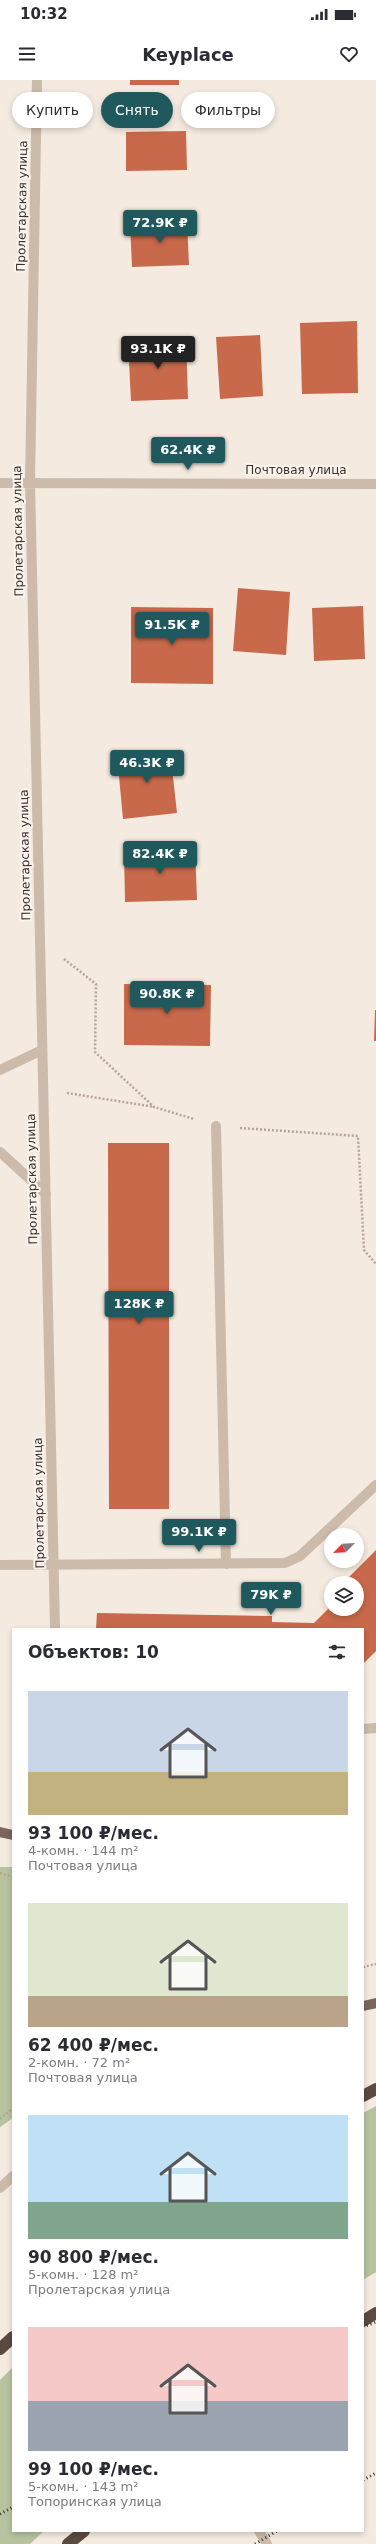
<!DOCTYPE html>
<html lang="ru">
<head>
<meta charset="utf-8">
<style>
	:root { --surface:#fff; --page:#f7f7f7; --text:#2b2b33; --muted:#7c7c81; --accent:#1f595d }
	body { margin:0; font-family:"DejaVu Sans",sans-serif; background:var(--page); color:var(--text); height:100vh; display:flex; flex-direction:column; font-size:15px; white-space:nowrap }
	* { box-sizing:border-box; margin:0 }
	p { font-size:13px; color:var(--muted) }
	.icon { flex:none; width:22px; height:22px; fill:none; stroke:currentColor; stroke-width:2; stroke-linecap:round; stroke-linejoin:round }
	.map { position:relative; flex:1; overflow:hidden }
	.panel { position:absolute; left:12px; top:1548px; width:352px; height:904px; display:flex; flex-direction:column; background:var(--surface); border-radius:0px; box-shadow:0 2px 6px #0003 }
	.panel>* { flex:none }
	.hud { position:absolute; left:12px; top:12px; width:352px; height:36px; display:flex; gap:8px }
	.needle { width:26px; rotate:246deg }
	.buttons { position:absolute; left:324px; top:1448px; display:grid; gap:8px }
	.buttons a { display:grid; place-items:center; width:40px; height:40px; border-radius:50%; background:var(--surface); box-shadow:0 2px 6px #0003; font-size:20px }
	.price { position:absolute; translate:-50% -34px; padding:0 9px; border-radius:4px; background:var(--accent); color:#fff; font-size:13px; line-height:26px; filter:drop-shadow(0 1px 2px #0008) }
	.price::after { content:''; position:absolute; left:50%; top:24px; width:12px; height:9px; margin-left:-6px; background:inherit; clip-path:polygon(0 0,100% 0,50% 100%) }
	.price.active { background:#222; color:#fff }
	ul { padding:0; list-style:none }
	li { display:grid; align-content:center; gap:8px; height:212px; padding:0 16px }
	li span { display:grid; place-items:center; height:124px; border-radius:0px; color:#555 }
	li>.icon { margin-inline-start:auto }
	span .icon { width:72px; height:72px; fill:#fffc; stroke-width:1 }
	li b { font-size:17px }
	h2 { display:flex; justify-content:space-between; align-items:center; height:48px; padding:0 16px; font-size:17px }
	.tag { padding:0 14px; border-radius:18px; background:var(--surface); box-shadow:0 2px 6px #0003; font-size:14px; line-height:36px }
	.tag.active { background:var(--accent); color:#fff }
	.status { display:flex; justify-content:space-between; align-items:center; height:28px; padding:0 20px; background:var(--surface); direction:ltr }
	.status svg { height:11px; fill:currentColor }
	header { display:flex; justify-content:space-between; align-items:center; height:52px; padding:0 16px; background:var(--surface); font-size:18px; font-weight:800 }
	.map>svg:first-child { display:block }
	.green { fill:#b7c39f }
	.building { fill:#c7694a }
	.lines { fill:none; stroke-linecap:round; stroke-linejoin:round }
	.path { stroke:#b8a495; stroke-width:2.5; stroke-dasharray:2 2; stroke-linecap:butt }
	.minor { stroke:#ccbaab; stroke-width:10 }
	.major { stroke:#7c665c; stroke-width:10 }
	.highway { stroke:#5b4942; stroke-width:12 }
	.rail { stroke:#3a2f2b; stroke-width:3; stroke-dasharray:1 3; stroke-linecap:butt }
	.labels { text-anchor:middle; stroke-width:4; stroke-linejoin:round; paint-order:stroke }
	.street-label { font-size:12px; fill:#3a2f2b; stroke:#fbf4ed }
</style>
</head>
<body>
<div class="status"><b>10:32</b><svg viewBox="0 0 49 12"><path d="M0 12V9h3v3zM5 12V6h3v6zM10 12V3h3v9zM15 12V0h3v12zM26 1h20v11H26zM47 4h2v5h-2z"/></svg></div>
<header><svg class="icon" aria-label="menu" viewBox="0 0 24 24"><path d="M4 6h16M4 12h16M4 18h16"/></svg>Keyplace<svg class="icon" aria-label="heart" viewBox="0 0 24 24"><path d="M12 20l-8-8c-3-5 5-10 8-4 3-6 11-1 8 4z"/></svg></header>
<div class="map">
<svg width="376" height="2464" viewBox="0 0 376 2464">
	<rect width="100%" height="100%" fill="#f4eae0"/>
	<path class="green" d="M0 1787H13V2038L0 2047Z
		M376 2026V2192L363 2200V2033Z
		M13 2287V2451H44L30 2464H0V2300Z"/>
	<path class="building" d="M130 0H179V5H130Z
		M186 51 187 90 126 91V52Z
		M187 141 189 185 132 187 130 143Z
		M357 241 358 313 302 314 300 243Z
		M260 255 263 316 220 319 216 257Z
		M186 260 188 319 131 321 128 262Z
		M238 508 290 512 286 575 233 571Z
		M363 526 365 579 314 581 312 528Z
		M131 527 213 528V604L131 603Z
		M170 670 177 733 123 739 117 675Z
		M195 768 197 820 125 822 124 770Z
		M124 904 211 905 210 966 124 965Z
		M375 930H376V961H374Z
		M108 1063H169V1429H109Z
		M376 1470V1571L363 1584V1549H96L97 1533 272 1536V1542L314 1543 331 1526V1529H357V1503H343Z"/>
	<g class="lines">
		<path class="path" d="M64 879 96 904 95 972 154 1027 194 1039
			M67 1013 155 1027
			M240 1048 358 1056 364 1170 376 1184
			M0 1793 13 1797
			M363 1887 376 1884
			M0 2039 13 2028"/>
		<path class="minor" d="M37 0 30 401 55 1549
			M0 403 376 404
			M0 990 42 970
			M216 1046 226 1484
			M0 1072 46 1114
			M0 1485 285 1483 300 1476 376 1405
			M363 1649 376 1648
			M0 2108 13 2096
			M259 2451 267 2464"/>
		<path class="major" d="M0 1752 13 1755
			M363 1926 376 1923"/>
		<path class="highway" d="M363 2016 376 2009
			M363 2241 376 2233
			M0 2269 13 2257
			M68 2464 84 2451"/>
		<path class="rail" d="M363 2247 376 2242
			M363 2400 376 2393
			M0 2434 13 2427
			M255 2464 277 2451"/>
	</g>
	<g class="labels">
		<g class="street-label">
			<text transform="translate(22 126) rotate(-89)" y="4">Пролетарская улица</text>
			<text x="296" y="394">Почтовая улица</text>
			<text transform="translate(18 451) rotate(-91)" y="4">Пролетарская улица</text>
			<text transform="translate(25 775) rotate(-91)" y="4">Пролетарская улица</text>
			<text transform="translate(32 1099) rotate(-91)" y="4">Пролетарская улица</text>
			<text transform="translate(39 1423) rotate(-91)" y="4">Пролетарская улица</text>
		</g>
	</g>
</svg>
<div class="buttons">
<a><svg class="needle" viewBox="-14 -14 28 28"><path d="M0-13l5 13h-10z" fill="#e53935"/><path d="M0 13l5-13h-10z" fill="#7c7c81"/></svg></a>
<a><svg class="icon" aria-label="layers" viewBox="0 0 24 24"><path d="M12 4l9 5-9 5-9-5zM3 14l9 5 9-5"/></svg></a>
</div>
<b class="price" style="left:160px;top:164px">72.9K ₽</b>
<b class="price active" style="left:158px;top:290px">93.1K ₽</b>
<b class="price" style="left:188px;top:391px">62.4K ₽</b>
<b class="price" style="left:172px;top:566px">91.5K ₽</b>
<b class="price" style="left:147px;top:704px">46.3K ₽</b>
<b class="price" style="left:160px;top:795px">82.4K ₽</b>
<b class="price" style="left:167px;top:935px">90.8K ₽</b>
<b class="price" style="left:139px;top:1245px">128K ₽</b>
<b class="price" style="left:199px;top:1473px">99.1K ₽</b>
<b class="price" style="left:271px;top:1536px">79K ₽</b>
<div class="hud">
<a class="tag">Купить</a>
<a class="tag active">Снять</a>
<a class="tag">Фильтры</a>
</div>
<section class="panel">
<h2>Объектов: 10<svg class="icon" aria-label="filters" viewBox="0 0 24 24"><path d="M4 7h16M4 17h16"/><circle cx="9" cy="7" r="2"/><circle cx="15" cy="17" r="2"/></svg></h2>
<ul>
<li><span style="background:linear-gradient(#c9d6e8 65%,#c2b280 0)"><svg class="icon" aria-label="home" viewBox="0 0 24 24"><path d="M3 11l9-7 9 7M6 9v11h12V9"/></svg></span><div><b>93 100 ₽/мес.</b><p>4-комн. · 144 m²</p><p>Почтовая улица</p></div></li>
<li><span style="background:linear-gradient(#dfe7d0 75%,#b9a48a 0)"><svg class="icon" aria-label="home" viewBox="0 0 24 24"><path d="M3 11l9-7 9 7M6 9v11h12V9"/></svg></span><div><b>62 400 ₽/мес.</b><p>2-комн. · 72 m²</p><p>Почтовая улица</p></div></li>
<li><span style="background:linear-gradient(#bfe0f5 70%,#7fa58c 0)"><svg class="icon" aria-label="home" viewBox="0 0 24 24"><path d="M3 11l9-7 9 7M6 9v11h12V9"/></svg></span><div><b>90 800 ₽/мес.</b><p>5-комн. · 128 m²</p><p>Пролетарская улица</p></div></li>
<li><span style="background:linear-gradient(#f6c9c9 60%,#9aa5b1 0)"><svg class="icon" aria-label="home" viewBox="0 0 24 24"><path d="M3 11l9-7 9 7M6 9v11h12V9"/></svg></span><div><b>99 100 ₽/мес.</b><p>5-комн. · 143 m²</p><p>Топоринская улица</p></div></li>
</ul>
</section>
</div>
</body>
</html>
